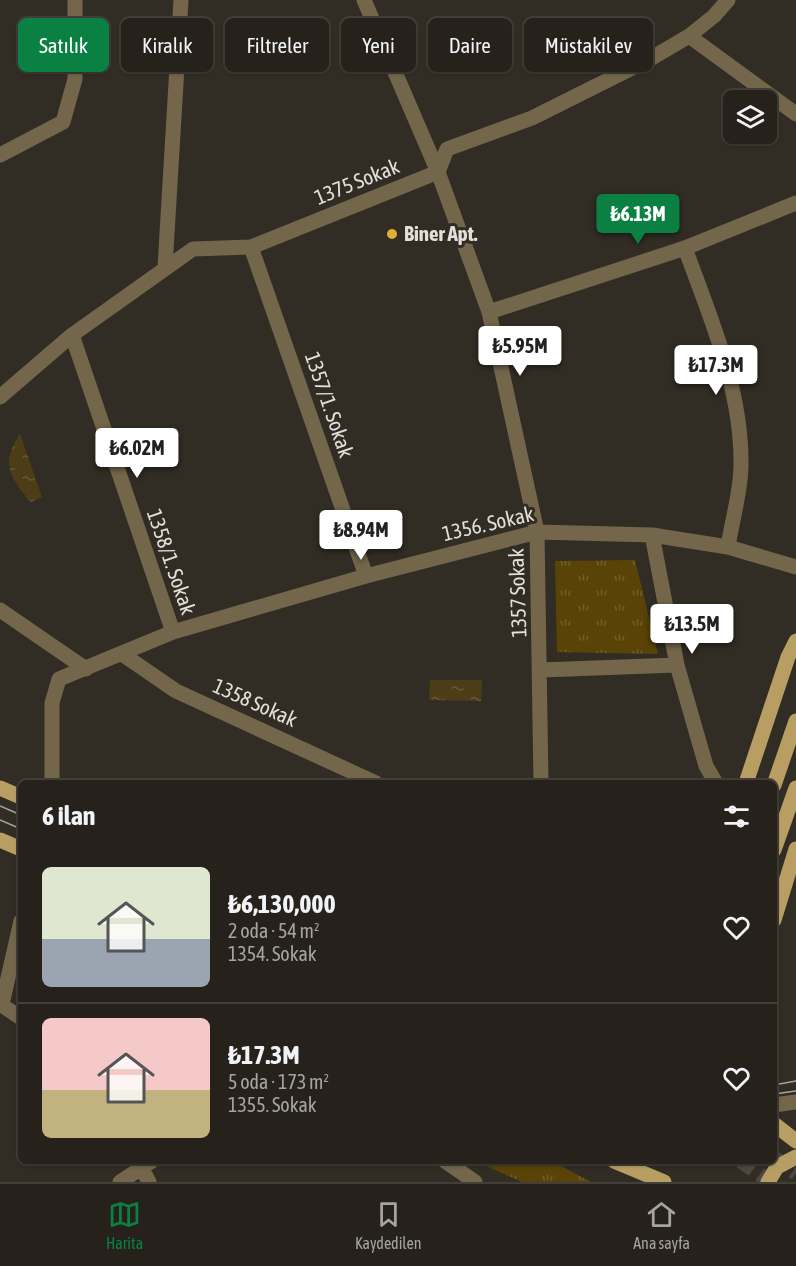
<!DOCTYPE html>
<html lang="tr">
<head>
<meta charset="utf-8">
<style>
	:root { --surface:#26221b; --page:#2e2a24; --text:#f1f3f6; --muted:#a4a4a3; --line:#423f3a; --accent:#0b8043 }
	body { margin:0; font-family:"Asap Condensed",sans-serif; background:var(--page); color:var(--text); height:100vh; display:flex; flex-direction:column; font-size:22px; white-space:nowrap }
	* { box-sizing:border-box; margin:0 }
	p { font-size:20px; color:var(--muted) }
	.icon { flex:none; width:33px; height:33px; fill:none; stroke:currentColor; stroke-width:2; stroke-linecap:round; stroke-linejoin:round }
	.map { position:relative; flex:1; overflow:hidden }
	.sheet { position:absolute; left:18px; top:780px; width:759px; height:384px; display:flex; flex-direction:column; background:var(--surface); border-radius:9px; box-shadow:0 2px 4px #0004,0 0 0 2px var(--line) }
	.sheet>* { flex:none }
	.top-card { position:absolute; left:18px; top:18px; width:760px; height:54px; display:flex; gap:12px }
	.fabs { position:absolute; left:723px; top:90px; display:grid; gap:12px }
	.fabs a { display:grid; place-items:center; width:54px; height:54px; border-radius:9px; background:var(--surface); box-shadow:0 2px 4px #0004,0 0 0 2px var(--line); font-size:30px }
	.price { position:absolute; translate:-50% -51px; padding:0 14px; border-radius:6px; background:#fff; color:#222; font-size:20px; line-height:39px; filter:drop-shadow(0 2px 3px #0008) }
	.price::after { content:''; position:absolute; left:50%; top:36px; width:18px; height:14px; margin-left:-9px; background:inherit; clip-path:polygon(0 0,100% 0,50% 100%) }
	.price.on { background:var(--accent); color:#fff }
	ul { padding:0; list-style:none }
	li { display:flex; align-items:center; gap:18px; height:150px; padding:0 24px }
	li+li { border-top:2px solid var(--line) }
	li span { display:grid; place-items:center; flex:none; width:168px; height:120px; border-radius:9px; color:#555 }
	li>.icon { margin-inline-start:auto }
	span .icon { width:72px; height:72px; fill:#fffc; stroke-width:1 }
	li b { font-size:26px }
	h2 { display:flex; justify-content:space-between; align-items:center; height:72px; padding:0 24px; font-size:26px }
	.pill { padding:0 21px; border-radius:9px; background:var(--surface); box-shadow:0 2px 4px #0004,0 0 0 2px var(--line); font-size:21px; line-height:54px }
	.pill.on { background:var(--accent); color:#fff }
	.tabs { display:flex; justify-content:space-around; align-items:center; height:84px; border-top:2px solid var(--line); background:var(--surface); font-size:16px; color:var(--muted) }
	.tabs a { display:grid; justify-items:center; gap:3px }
	.tabs .on { color:var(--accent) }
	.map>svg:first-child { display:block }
	.park { fill:url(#park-tufts) }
	.water { fill:url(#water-ripples) }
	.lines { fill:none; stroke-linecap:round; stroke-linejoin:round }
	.primary-tunnel { stroke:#4d483f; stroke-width:15; stroke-dasharray:15 8; stroke-linecap:butt }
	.minor { stroke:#73664b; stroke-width:15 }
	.primary { stroke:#b89e63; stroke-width:15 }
	.tram { stroke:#a7a39c; stroke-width:1.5 }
	.poi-dot { fill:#e0b034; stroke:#322d24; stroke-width:2 }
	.labels { text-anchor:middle; stroke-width:6; stroke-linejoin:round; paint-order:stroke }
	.street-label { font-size:21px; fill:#e3e0da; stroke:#322d24 }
	.poi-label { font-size:21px; font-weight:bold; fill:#e3e0da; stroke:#322d24; text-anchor:start }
</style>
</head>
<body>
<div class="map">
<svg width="796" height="1182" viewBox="0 0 796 1182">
	<defs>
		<pattern id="park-tufts" width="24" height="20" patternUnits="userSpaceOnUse" patternTransform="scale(1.5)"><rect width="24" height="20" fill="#594307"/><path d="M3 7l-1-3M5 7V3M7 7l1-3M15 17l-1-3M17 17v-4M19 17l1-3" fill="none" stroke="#715e2b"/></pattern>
		<pattern id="water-ripples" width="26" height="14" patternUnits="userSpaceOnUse" patternTransform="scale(1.5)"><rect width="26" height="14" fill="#4d3d17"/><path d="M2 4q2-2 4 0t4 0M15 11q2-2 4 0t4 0" fill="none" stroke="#665938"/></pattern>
	</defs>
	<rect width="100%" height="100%" fill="#322d24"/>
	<path class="park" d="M635 560 658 654 557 652 555 561Z
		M475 1161H552L591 1182H522Z"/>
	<path class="water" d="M20 434 42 497 31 502C10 478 0 463 20 434Z
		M430 680H482L481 701 429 700Z"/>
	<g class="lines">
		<path class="primary-tunnel" d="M774 1158 796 1173
			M741 1161 770 1182"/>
		<path class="minor" d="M364 0 438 172 489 312 537 532 541 783
			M689 36 796 114
			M0 155 63 122 75 79V0
			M251 247 366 576
			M685 248C710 317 742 389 741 465 741 491 732 520 728 547
			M165 267 181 0
			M489 312 685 248 796 203
			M72 335 173 632
			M0 397 72 335 193 249 251 247 438 172 447 149 532 118 650 59 689 36 714 16 728 0
			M652 535 677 665 706 766 716 783
			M0 610 86 669
			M122 654 176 691 376 783
			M541 670 677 665
			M52 783V703L59 679 173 632 366 576 537 532 652 535 728 547 796 567
			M0 1004 21 1018
			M2 1004 21 921
			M774 1105 796 1102
			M138 1161 149 1182
			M445 1161 475 1182
			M120 1182 152 1161"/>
		<path class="primary" d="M746 783 788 657 796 641
			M774 785 796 721
			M0 788 21 797
			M0 840 21 849
			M774 850 796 788
			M774 920 796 849
			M774 1124 796 1141
			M614 1161 664 1182
			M768 1182 777 1167 796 1157"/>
		<path class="tram" d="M0 806 21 815
			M0 820 21 829
			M774 1085 796 1081
			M774 1094 796 1091"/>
	</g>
	<circle class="poi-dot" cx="392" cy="234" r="6"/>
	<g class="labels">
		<g class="street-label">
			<text transform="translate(357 182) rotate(-22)" y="7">1375 Sokak</text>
			<text transform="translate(329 405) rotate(71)" y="7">1357/1. Sokak</text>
			<text transform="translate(488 524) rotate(-13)" y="7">1356. Sokak</text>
			<text transform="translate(171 562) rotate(71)" y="7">1358/1. Sokak</text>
			<text transform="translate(518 593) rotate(-92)" y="7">1357 Sokak</text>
			<text transform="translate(255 703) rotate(24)" y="7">1358 Sokak</text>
		</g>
		<g class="poi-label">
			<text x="404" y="241">Biner Apt.</text>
		</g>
	</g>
</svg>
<div class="fabs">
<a><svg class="icon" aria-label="layers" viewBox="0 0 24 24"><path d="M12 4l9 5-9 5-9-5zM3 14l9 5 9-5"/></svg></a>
</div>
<b class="price on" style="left:638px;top:245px">₺6.13M</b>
<b class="price" style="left:520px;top:377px">₺5.95M</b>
<b class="price" style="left:716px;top:396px">₺17.3M</b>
<b class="price" style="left:137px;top:479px">₺6.02M</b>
<b class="price" style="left:361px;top:561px">₺8.94M</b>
<b class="price" style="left:692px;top:655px">₺13.5M</b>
<div class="top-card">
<a class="pill on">Satılık</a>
<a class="pill">Kiralık</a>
<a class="pill">Filtreler</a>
<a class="pill">Yeni</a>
<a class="pill">Daire</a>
<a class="pill">Müstakil ev</a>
</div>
<section class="sheet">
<h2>6 ilan<svg class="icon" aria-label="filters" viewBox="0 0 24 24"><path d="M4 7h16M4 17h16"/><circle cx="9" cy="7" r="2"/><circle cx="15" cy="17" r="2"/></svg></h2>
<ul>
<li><span style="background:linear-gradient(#dfe7d0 60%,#9aa5b1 0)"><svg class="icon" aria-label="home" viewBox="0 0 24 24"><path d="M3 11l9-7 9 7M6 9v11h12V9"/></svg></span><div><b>₺6,130,000</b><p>2 oda · 54 m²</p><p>1354. Sokak</p></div><svg class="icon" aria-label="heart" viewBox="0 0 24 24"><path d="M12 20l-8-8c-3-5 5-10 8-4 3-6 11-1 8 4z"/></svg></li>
<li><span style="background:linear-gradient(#f6c9c9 60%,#c2b280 0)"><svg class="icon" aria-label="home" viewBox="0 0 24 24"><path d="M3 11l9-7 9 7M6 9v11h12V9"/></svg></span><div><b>₺17.3M</b><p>5 oda · 173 m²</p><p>1355. Sokak</p></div><svg class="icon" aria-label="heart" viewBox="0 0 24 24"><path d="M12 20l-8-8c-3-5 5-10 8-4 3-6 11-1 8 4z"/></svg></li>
</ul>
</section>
</div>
<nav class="tabs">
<a class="on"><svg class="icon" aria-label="map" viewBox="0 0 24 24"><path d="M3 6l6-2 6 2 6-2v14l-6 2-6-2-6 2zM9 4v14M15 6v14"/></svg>Harita</a>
<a><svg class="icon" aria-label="saved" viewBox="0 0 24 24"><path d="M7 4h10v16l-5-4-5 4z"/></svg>Kaydedilen</a>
<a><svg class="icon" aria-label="home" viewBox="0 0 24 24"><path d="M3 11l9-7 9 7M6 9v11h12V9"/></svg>Ana sayfa</a>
</nav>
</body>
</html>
